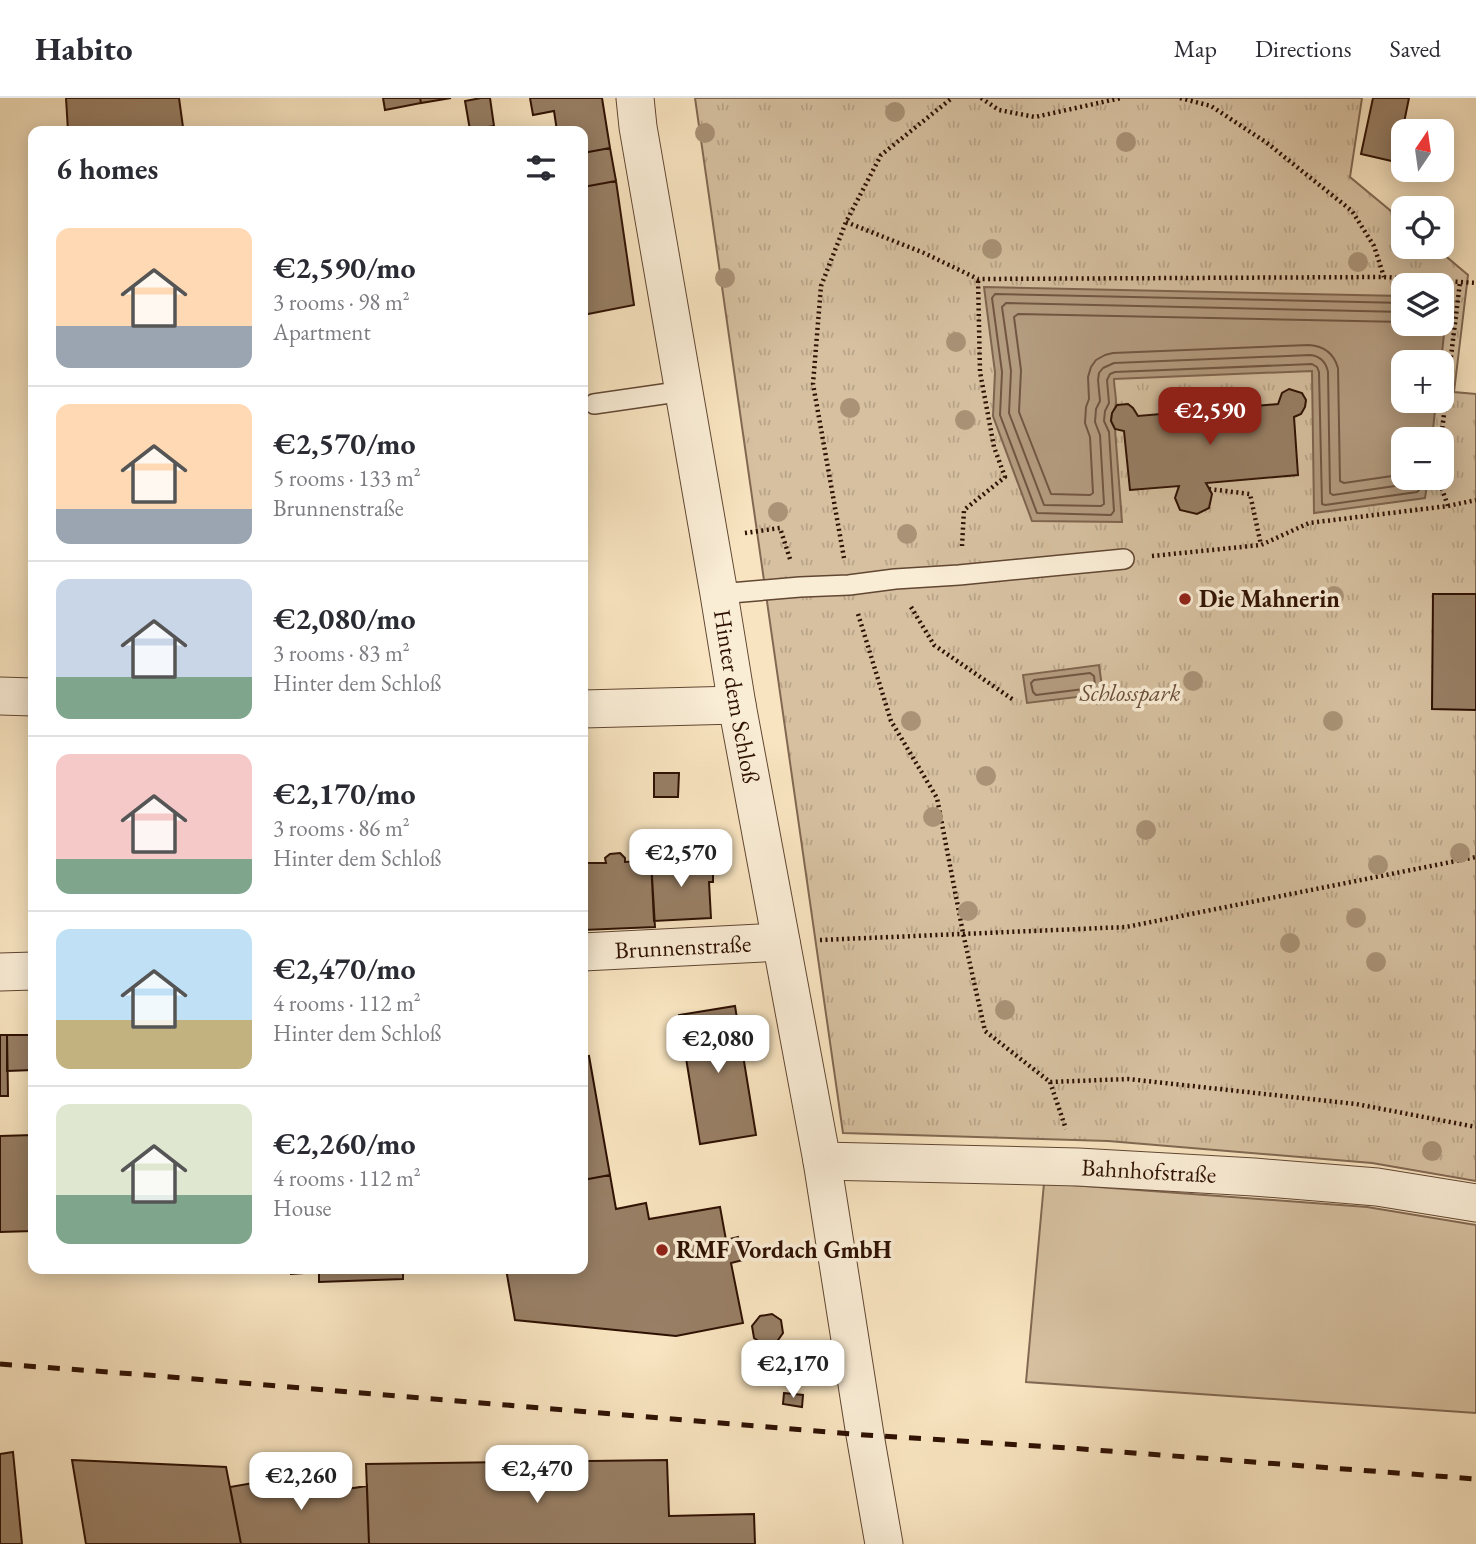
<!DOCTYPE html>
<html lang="en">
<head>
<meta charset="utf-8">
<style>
	:root { --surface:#fff; --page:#f7f7f7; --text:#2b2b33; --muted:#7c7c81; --line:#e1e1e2; --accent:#8f2418 }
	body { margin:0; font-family:"EB Garamond",serif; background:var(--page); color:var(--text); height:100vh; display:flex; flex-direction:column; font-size:26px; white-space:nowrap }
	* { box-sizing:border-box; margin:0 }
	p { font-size:23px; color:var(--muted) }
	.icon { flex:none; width:38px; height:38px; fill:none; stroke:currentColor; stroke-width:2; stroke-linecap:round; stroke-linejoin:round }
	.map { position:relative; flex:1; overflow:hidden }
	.details { position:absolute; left:28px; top:28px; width:560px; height:1148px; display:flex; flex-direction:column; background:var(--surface); border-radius:14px; box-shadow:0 4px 18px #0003 }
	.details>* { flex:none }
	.needle { width:46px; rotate:13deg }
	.buttons { position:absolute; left:1391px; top:21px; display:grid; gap:14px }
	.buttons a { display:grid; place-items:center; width:63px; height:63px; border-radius:14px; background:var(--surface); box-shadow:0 4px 18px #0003; font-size:35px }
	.price { position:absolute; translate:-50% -60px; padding:0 16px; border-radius:14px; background:#fff; color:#222; font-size:23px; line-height:46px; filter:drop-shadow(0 2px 4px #0008) }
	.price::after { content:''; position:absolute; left:50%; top:42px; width:21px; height:16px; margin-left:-10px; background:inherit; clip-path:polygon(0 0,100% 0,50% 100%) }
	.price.selected { background:var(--accent); color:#fff }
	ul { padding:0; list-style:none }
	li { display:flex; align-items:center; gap:21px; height:175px; padding:0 28px }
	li+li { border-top:2px solid var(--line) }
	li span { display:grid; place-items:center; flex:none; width:196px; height:140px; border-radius:14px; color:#555 }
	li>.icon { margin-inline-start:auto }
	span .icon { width:84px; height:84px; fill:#fffc; stroke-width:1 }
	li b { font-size:30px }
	h2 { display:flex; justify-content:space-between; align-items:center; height:84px; padding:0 28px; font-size:30px }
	header { display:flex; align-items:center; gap:42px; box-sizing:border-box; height:98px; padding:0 35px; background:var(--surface); border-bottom:2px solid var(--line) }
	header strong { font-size:33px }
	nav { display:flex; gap:38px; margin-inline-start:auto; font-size:24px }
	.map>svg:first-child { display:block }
	.park { fill:url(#park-tufts); stroke:#826852; stroke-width:2; fill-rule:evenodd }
	.garden { fill:#d6c0a0; stroke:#826852; stroke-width:2 }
	.water { fill:#b49c80; stroke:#7f644e; stroke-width:2 }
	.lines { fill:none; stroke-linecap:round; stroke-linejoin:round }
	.shore { stroke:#725642; stroke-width:2 }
	.building { fill:#987f65; stroke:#2f1103; stroke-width:2 }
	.service-casing { stroke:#614632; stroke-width:22 }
	.minor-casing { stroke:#614632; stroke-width:39 }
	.path { stroke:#2f1103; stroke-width:4.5; stroke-dasharray:2 3.5; stroke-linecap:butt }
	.service { stroke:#faedd6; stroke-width:19 }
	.minor { stroke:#faedd6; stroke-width:37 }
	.rail { stroke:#2f1103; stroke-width:5; stroke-dasharray:12 12; stroke-linecap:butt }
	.tree { fill:#a99276 }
	.poi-dot { fill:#8f2418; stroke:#faedd6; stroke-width:2.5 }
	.labels { text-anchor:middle; stroke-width:7; stroke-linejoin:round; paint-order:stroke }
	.poi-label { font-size:24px; font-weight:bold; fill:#2f1103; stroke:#faedd6; text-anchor:start }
	.park-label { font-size:24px; font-style:italic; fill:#694e3a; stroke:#faedd6 }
	.street-label { font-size:24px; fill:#2f1103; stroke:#faedd6 }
</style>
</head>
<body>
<header>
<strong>Habito</strong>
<nav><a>Map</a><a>Directions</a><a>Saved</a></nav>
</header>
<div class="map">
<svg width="1476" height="1446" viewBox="0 0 1476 1446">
	<defs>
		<pattern id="park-tufts" width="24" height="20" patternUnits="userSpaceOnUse" patternTransform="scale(1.75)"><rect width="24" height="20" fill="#d6c0a0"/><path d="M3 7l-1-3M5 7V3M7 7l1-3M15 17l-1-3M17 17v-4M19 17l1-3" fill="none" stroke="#b8a488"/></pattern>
	</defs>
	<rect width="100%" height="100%" fill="#f8e4c0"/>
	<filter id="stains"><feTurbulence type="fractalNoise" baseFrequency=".00286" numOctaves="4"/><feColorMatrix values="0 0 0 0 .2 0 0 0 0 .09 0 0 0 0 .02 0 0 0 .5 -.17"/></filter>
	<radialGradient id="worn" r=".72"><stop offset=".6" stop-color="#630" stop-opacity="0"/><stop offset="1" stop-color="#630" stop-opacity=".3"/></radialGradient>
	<path class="park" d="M695 0H1362L1350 79 1403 123 1404 149H1435L1468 177 1454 294 1476 296V1083L1372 1065 1108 1043 843 1035ZM1404 187H1442V226H1404ZM1404 264H1442V303H1404ZM1404 341H1442V380H1404Z"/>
	<path class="garden" d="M1044 1085 1367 1109 1476 1127V1315L1026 1284Z"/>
	<path class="water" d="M984 189 1403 198 1404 226H1442V199H1448L1441 264H1404V303H1436L1432 341H1404V380H1428L1425 400 1314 415 1312 273 1114 281C1114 288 1116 297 1116 304 1116 317 1106 315 1115 331L1122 424 1032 423 993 318 995 274Z
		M1099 567 1103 596 1027 605 1023 577Z"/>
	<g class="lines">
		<path class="shore" d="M1404 205 995 196 992 200 1002 274 1000 317 1037 415 1111 417 1114 413 1109 334 1104 323 1105 313 1109 305 1107 282 1110 276 1115 274 1312 266 1317 269 1319 274 1322 406 1325 407 1417 394 1419 392 1421 380
			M1404 214 1006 205 1002 209 1011 273 1009 315 1044 407 1101 408 1104 406 1100 337 1095 324 1096 311 1100 303 1098 282 1099 275 1103 270 1114 265 1310 257C1320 258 1326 264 1328 274L1330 395 1333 397 1409 386 1411 384 1412 380
			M1404 224 1018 216 1014 219 1021 272 1019 314 1051 396 1090 397 1093 395 1090 339 1085 325 1086 309 1089 301 1088 279 1091 269 1096 262 1105 257 1113 255 1309 247C1325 248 1334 256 1338 270L1340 383 1344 385 1399 377 1404 370
			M1090 575 1094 578 1095 587 1092 590 1036 597 1033 594 1031 585 1034 582Z"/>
	</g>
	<path class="building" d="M66 0H179L183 29 121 33H68Z
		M383 0H420L421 5 385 12Z
		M420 0H451L421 5Z
		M481 0H490L494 28 470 32 465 3Z
		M530 0H602L610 50 583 55V33H557L554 13 533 17Z
		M1373 0H1409L1396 64 1361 56Z
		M610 50 616 83 583 89V55Z
		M616 83 634 207 583 217V89Z
		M1289 291 1302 295 1306 302 1305 309 1301 316 1294 319 1298 377 1206 385 1212 396 1209 410 1197 416 1180 412 1175 400 1179 388 1130 392 1124 333 1115 331 1111 323 1112 315 1117 307 1128 306 1133 310 1138 318 1278 306 1282 295Z
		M1433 496H1476V612L1432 611Z
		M654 675H679L678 699H654Z
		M696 754 700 758 701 770H709L713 773V784H709L711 820 654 823 651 762 682 761 684 755Z
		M620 755 625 760V764L651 762 655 829 583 832V765H606L605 760 610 756Z
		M735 908 756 1037 700 1046 679 917Z
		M0 937H7L8 998H0Z
		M7 937H33V972L7 973Z
		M589 958 610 1077 583 1082V959Z
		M33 1037V1133L0 1134V1038Z
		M610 1077 616 1111 646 1105 649 1121 720 1109 726 1142 738 1139 743 1162 731 1165 743 1225 676 1238 515 1222 506 1171H583V1082Z
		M290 1171H403V1181L319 1184V1174L291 1176Z
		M772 1216 781 1222 783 1235 776 1245 765 1248 754 1240 752 1228 760 1218Z
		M784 1295 803 1297 802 1309 783 1306Z
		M13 1354 22 1446H0V1356Z
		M72 1362 226 1369 241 1446H86Z
		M667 1362 669 1418 754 1416 755 1446H369L366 1366Z
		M323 1373 327 1394 367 1388 369 1446H241L230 1389Z"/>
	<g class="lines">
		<g class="service-casing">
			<path id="service" d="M594 306 684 293
				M719 496 800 489 849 487 895 481 959 477 1124 461"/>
		</g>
		<g class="minor-casing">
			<g id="minor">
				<path id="s1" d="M635 0 638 29 719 496 737 607 822 1063 865 1337 884 1446"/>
				<path d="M0 598 33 599"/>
				<path d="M583 611 737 607"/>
				<path id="s2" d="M583 854 781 844"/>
				<path d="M0 874 33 873"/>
				<path id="s3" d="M822 1063 1078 1069 1254 1079 1377 1089 1476 1105"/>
			</g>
		</g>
		<path class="path" d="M981 0 999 12 1035 19 1121 0
			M1180 0 1211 8 1267 45 1352 113 1374 148 1384 179
			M846 124 924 155 978 181 1384 179 1476 185
			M1441 341 1460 184
			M1438 380 1448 408
			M1209 391 1250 396 1261 447
			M745 435 780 430 790 461
			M962 448 964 412 1005 379 994 349 980 274 978 181
			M1152 458 1261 447 1309 425 1448 408 1476 402
			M844 460 813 286 821 188 846 124 881 57 952 0
			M911 509 934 547 1015 603
			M858 516 891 623 937 700 963 835 985 933 1050 984 1128 981 1356 1006 1476 1029
			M820 842 1126 829 1476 759
			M1050 984 1066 1031"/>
		<use href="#service" class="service"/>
		<use href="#minor" class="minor"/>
		<path class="rail" d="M0 1266 148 1277 865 1337 1069 1350 1476 1381"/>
	</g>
	<g class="tree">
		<circle cx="895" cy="14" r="10"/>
		<circle cx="705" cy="35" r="10"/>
		<circle cx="1126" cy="44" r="10"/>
		<circle cx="992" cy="151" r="10"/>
		<circle cx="1358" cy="164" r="10"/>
		<circle cx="725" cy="180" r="10"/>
		<circle cx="956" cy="244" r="10"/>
		<circle cx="850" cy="310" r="10"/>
		<circle cx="965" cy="322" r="10"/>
		<circle cx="778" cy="414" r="10"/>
		<circle cx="907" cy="436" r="10"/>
		<circle cx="1334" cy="498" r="10"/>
		<circle cx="1193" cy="583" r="10"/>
		<circle cx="911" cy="623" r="10"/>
		<circle cx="1333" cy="623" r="10"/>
		<circle cx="986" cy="678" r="10"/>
		<circle cx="933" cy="719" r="10"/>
		<circle cx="1146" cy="732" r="10"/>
		<circle cx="1460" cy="755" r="10"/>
		<circle cx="1378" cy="767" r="10"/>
		<circle cx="968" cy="813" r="10"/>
		<circle cx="1356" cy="820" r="10"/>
		<circle cx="1290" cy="845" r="10"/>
		<circle cx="1376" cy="864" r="10"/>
		<circle cx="1005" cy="912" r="10"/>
		<circle cx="1432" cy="1053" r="10"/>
	</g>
	<g class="poi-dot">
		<circle cx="1185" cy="501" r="7"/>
		<circle cx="662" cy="1152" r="7"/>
	</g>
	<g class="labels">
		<g class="poi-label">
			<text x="1199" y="509">Die Mahnerin</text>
			<text x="676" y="1160">RMF Vordach GmbH</text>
		</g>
		<g class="park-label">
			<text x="1130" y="603">Schlosspark</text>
		</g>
		<g class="street-label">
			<text dy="8" stroke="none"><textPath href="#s1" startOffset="607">Hinter dem Schloß</textPath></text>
			<text dy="8" stroke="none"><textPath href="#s2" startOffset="100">Brunnenstraße</textPath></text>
			<text dy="8" stroke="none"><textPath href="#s3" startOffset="327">Bahnhofstraße</textPath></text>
		</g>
	</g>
	<rect width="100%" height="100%" filter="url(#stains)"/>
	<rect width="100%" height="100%" fill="url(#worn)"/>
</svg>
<div class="buttons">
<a><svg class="needle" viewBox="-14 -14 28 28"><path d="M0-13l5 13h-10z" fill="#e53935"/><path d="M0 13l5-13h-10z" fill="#7c7c81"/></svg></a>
<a><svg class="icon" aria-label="locate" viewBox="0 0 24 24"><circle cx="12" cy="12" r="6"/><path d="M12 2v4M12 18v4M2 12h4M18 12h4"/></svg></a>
<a><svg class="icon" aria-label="layers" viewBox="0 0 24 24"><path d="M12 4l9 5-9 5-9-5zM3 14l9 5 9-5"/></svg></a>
<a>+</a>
<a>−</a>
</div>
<b class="price selected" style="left:1210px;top:349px">€2,590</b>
<b class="price" style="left:681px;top:791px">€2,570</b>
<b class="price" style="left:718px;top:977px">€2,080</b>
<b class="price" style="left:793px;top:1302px">€2,170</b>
<b class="price" style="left:537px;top:1407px">€2,470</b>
<b class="price" style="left:301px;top:1414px">€2,260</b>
<section class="details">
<h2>6 homes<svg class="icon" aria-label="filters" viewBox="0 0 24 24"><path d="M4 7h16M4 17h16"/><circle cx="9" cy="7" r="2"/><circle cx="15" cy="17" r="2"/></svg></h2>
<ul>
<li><span style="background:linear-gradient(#ffd9b3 70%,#9aa5b1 0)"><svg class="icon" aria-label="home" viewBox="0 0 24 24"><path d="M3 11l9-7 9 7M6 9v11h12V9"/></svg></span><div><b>€2,590/mo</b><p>3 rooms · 98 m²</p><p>Apartment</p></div></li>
<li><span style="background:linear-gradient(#ffd9b3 75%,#9aa5b1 0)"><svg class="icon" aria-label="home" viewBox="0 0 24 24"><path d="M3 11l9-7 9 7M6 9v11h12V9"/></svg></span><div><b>€2,570/mo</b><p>5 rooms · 133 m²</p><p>Brunnenstraße</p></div></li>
<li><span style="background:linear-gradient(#c9d6e8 70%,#7fa58c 0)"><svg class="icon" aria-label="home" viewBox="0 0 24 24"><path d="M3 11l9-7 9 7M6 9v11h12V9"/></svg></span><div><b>€2,080/mo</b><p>3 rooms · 83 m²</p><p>Hinter dem Schloß</p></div></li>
<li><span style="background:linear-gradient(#f6c9c9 75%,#7fa58c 0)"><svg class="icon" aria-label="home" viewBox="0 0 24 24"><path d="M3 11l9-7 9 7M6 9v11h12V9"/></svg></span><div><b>€2,170/mo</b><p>3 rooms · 86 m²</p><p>Hinter dem Schloß</p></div></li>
<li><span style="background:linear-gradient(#bfe0f5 65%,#c2b280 0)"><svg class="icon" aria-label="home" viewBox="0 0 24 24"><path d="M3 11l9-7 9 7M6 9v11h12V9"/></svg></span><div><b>€2,470/mo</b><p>4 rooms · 112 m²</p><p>Hinter dem Schloß</p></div></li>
<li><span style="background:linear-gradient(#dfe7d0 65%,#7fa58c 0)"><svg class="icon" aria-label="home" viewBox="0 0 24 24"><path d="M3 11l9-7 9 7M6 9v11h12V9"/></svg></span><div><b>€2,260/mo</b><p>4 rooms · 112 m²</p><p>House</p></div></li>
</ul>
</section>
</div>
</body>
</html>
